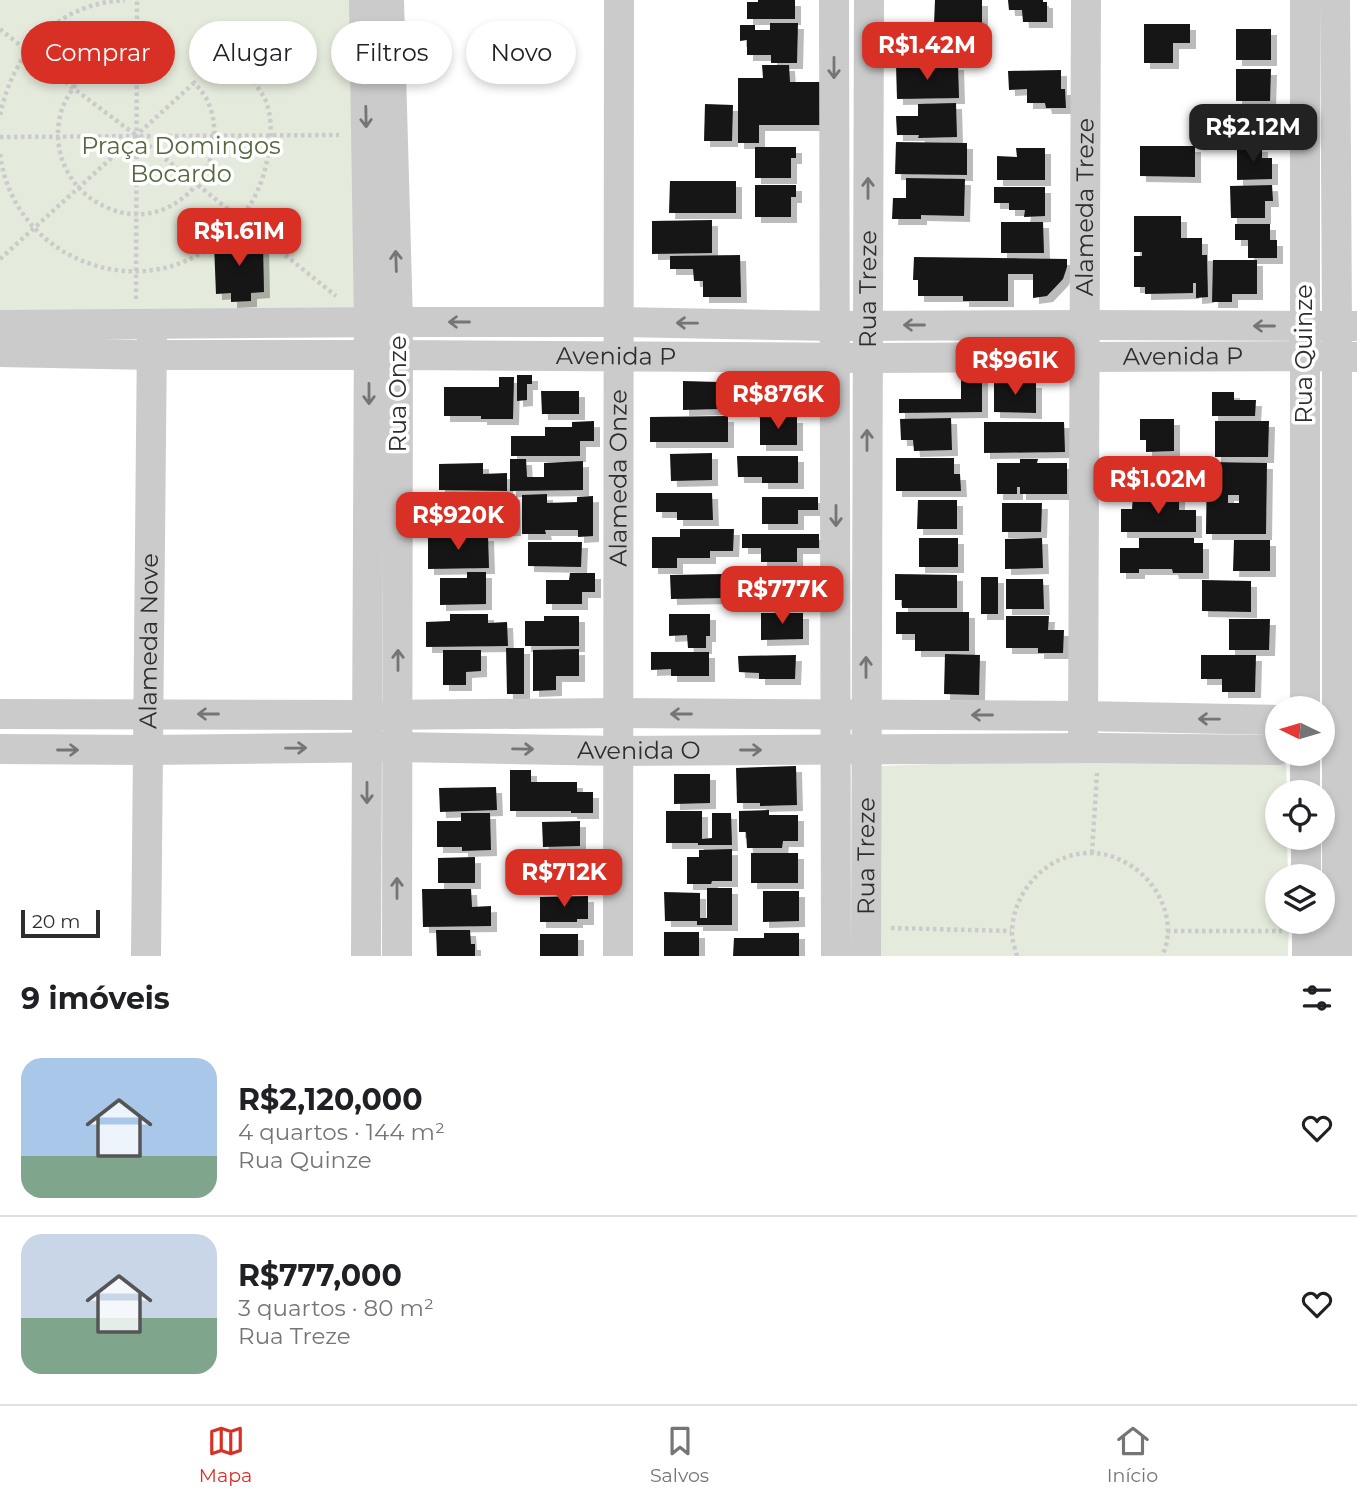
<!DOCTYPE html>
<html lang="pt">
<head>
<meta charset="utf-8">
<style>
	:root { --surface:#fff; --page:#f2f2f2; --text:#202124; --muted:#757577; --line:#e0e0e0; --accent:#d93025 }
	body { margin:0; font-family:Montserrat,sans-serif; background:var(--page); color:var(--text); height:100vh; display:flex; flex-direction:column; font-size:26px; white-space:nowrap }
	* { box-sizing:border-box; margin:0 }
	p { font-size:23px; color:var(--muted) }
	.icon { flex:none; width:38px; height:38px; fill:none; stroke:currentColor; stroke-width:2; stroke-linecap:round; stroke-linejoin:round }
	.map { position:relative; height:956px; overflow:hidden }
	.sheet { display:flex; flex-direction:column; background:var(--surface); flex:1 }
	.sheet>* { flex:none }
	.guide { position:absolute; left:21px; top:21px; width:700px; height:63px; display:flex; gap:14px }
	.needle { width:46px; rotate:275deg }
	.fabs { position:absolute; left:1265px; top:696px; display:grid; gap:14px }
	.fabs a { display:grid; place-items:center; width:70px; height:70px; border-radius:50%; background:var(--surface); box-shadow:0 4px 10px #0003; font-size:35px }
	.scale { position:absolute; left:21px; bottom:18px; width:79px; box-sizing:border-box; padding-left:7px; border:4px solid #2e2e2e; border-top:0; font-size:19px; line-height:24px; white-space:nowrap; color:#2e2e2e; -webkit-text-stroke:5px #fff; paint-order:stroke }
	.price { position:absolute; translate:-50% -60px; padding:0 16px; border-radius:14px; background:var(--accent); color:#fff; font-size:23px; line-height:46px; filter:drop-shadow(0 2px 4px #0008) }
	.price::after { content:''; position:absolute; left:50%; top:42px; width:21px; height:16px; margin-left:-10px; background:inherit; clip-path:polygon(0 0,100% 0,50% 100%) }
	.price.selected { background:#222; color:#fff }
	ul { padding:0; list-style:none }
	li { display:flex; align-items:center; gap:21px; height:175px; padding:0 21px }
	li+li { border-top:2px solid var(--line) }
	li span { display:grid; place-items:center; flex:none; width:196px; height:140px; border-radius:21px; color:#555 }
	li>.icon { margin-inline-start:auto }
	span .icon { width:84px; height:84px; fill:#fffc; stroke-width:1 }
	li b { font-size:30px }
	h2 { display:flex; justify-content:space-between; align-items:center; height:84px; padding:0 21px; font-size:30px }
	.chip { padding:0 24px; border-radius:32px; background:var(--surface); box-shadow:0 4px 10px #0003; font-size:24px; line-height:63px }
	.chip.selected { background:var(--accent); color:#fff }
	.dock { display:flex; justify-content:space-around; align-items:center; height:98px; border-top:2px solid var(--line); background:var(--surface); font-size:19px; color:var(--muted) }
	.dock a { display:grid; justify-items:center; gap:4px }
	.dock .selected { color:var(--accent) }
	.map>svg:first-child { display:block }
	.green { fill:#e5ebdc }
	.building { fill:#151515; fill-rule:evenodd; filter:url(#shadow) }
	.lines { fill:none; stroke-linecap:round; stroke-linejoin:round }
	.path { stroke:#cbcbcb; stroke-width:4.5; stroke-dasharray:3.5 3.5; stroke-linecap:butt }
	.street { stroke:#cbcbcb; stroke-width:30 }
	.oneway { stroke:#757575 }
	.labels { text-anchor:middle; stroke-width:7; stroke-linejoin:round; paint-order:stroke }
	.park-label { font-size:24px; fill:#53683c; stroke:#fff }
	.street-label { font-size:24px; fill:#2e2e2e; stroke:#fff }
</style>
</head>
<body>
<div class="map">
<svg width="1357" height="956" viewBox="0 0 1357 956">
	<defs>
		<filter id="shadow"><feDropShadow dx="6" dy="6" stdDeviation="0" flood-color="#0004"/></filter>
	</defs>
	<rect width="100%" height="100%" fill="#fff"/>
	<path class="green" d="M0 0H358L366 320H0Z
		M1064 759 1286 762 1287 793H1278V838H1287L1288 877H1278V922H1289L1288 956H873L879 766Z"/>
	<path class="building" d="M758 0H795V19H747V2H758Z
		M935 0H982V25H934Z
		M1008 0H1043V2H1047V22H1023L1022 10H1009Z
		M770 23H798L797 63H771V55H747V40L740 41V25H755V30H770Z
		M1144 24H1190V43H1173V63H1144Z
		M1236 29H1271V60H1236Z
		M958 64 959 98 897 99 896 65Z
		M762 65H789L790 82H820V125H759V143H738V78H763Z
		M1236 69H1271L1270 101H1236Z
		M1061 70V89H1065L1066 108H1046L1045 103H1027V89L1009 90 1008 71Z
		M956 103 957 137 918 138 919 135H897L896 116H918V104Z
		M705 104 733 105 732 141H704Z
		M896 142 967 143V175L895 174Z
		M1140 146H1195V177L1140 176Z
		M1262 146V158H1272V179L1237 180V147Z
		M755 147H796V158H791V178H755Z
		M1016 148H1045V180H997V156L1017 157Z
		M906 178 965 179 964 216 921 215V219H892L893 198H906Z
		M670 181H736V213H669Z
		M755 185H796V197H791V217H755Z
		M1272 185 1273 201H1265V218H1231L1230 186Z
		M994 187H1045V216L1024 217 1025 210H1009V203H994Z
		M1134 216H1181V238H1202V255H1207L1208 297 1196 298V283H1193V293L1145 294V287H1134V256H1142V252H1134Z
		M712 220V253L652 254V221Z
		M1001 222H1043L1044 253H1001Z
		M1235 224H1270V240H1277V258H1248V240H1235Z
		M231 235H250V243H263L264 292 251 293V301L231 302V293L216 294 214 244H231Z
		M740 255 741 297H703V281H694L693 269H670V256Z
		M914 257 1067 259V267L1063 279 1047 296 1033 298V274H1008V301H963V296H918V280H913Z
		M1213 260H1257V294H1232V302H1212Z
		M982 374V412L899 413V399H961V375Z
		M517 375H532V384H527V400L517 401Z
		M499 377H514L513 419H481V416H444V387H499Z
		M683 381 719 382V409L683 410Z
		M994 381 1036 382V413L994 412Z
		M754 384H790V412H753Z
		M541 391H579V414H542Z
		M1212 392H1234V400H1256L1255 416H1212Z
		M728 416V442H650V417Z
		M760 417H797V445H760Z
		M951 418 952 450 914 451 913 440H901L900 419Z
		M1140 419H1174V451L1146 452V440H1140Z
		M594 421V441H580V456H511V436H545V427H572V422Z
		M1215 421H1269L1268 457H1215Z
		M984 422H1064L1065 452 984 453Z
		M712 453V480L671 481 670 454Z
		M737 456H798V483H762V477H738Z
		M1123 457H1180L1179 489H1123Z
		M896 458H954V474H960L961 491H896Z
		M510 459H526L527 477H544V463L583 461V490L510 491Z
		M1020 459H1038L1037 463H1067V494H1020V487H1017V494H997V463H1020Z
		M1207 462 1267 463 1266 534H1206ZM1228 495H1239V503H1228Z
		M483 463V474L507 473V491L439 490V464Z
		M447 493V504L495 503V494H514L515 530 427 531V494Z
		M656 493H712L713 520H677V512H656Z
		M547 494V503L577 502V497L593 496V536L578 537V530H545L546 534H522V495Z
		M1133 496H1179V510H1196V532H1121V509H1132Z
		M762 497H818V510H798V524H762Z
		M918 500H957V529H917Z
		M1002 503H1042L1041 532H1002Z
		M680 529H734L733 551H710V558H677V568H652V537H680Z
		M742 534H819V548H797V562H761V548H742Z
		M488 535 489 568 428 569V536Z
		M919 538H958V567H919Z
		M1042 538 1043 568 1005 569V539Z
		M1139 538H1194V543H1203V573H1173L1172 569H1139V573H1120V548H1139Z
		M1234 540H1270V571H1233Z
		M528 542H582L581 567 528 566Z
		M467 572H486V604L440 605V578H467Z
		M570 573H595V592H582V604H546V580H569Z
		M724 574 725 598 671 599 670 575Z
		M820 574V601H760L759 590H739V575Z
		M895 574 957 575V608H902V600H895Z
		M981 577H998V614H981Z
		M1006 579H1043L1044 609H1006Z
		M1202 580 1251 581V612L1202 611Z
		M896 612H969V651H915V634H896Z
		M761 613H803V639L761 640Z
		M450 614H488V623L507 622 508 646 426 647V622L450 621Z
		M669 614H710V636H706V648H688L687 635 669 636Z
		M544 616H579V646H525V621H544Z
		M1006 616H1049L1048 630H1064L1063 653H1038V648H1006Z
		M1229 619H1270L1269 650H1229Z
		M506 648H524V694H507Z
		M579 649V676H556V690L533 691V650Z
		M443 650H481V671L466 672V685H443Z
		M651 652H709V676H671V669L651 670Z
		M945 654 980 655 979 695 944 694Z
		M796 655 795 679H759V673L739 672 738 656Z
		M1201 655H1256L1255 692H1222V679H1201Z
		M796 766 797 805 760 806V803H737L736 768Z
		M510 770H531V782H577V792H593V813H571V811H510Z
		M674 774H710V803L674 804Z
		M496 787 497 810 440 812 439 788Z
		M769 810V815H798V841H783L782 848H747L746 832H739V811Z
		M666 811H702V839L712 838V813H731L732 845H698V843H666Z
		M461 813H490L491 850 462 851V847H437V821H461Z
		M580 821V846L543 847 542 822Z
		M732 849V881H712L711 884H687V857H699V850Z
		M751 853H798V883H751Z
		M510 854H547V860H578V884H544V867H510Z
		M475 857V883H438V858Z
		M707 888H732V925H697V921H665L664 892 700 893V918H707Z
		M422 889H471L472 907 491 906V926L423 927Z
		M763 891H799V921L763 922Z
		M588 896V919H577V922H540V897Z
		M436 930H470L471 944H475V956H437Z
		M664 932H699V956H664Z
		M764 933H799V956H733L734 938H764Z
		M540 934H578V956H540Z"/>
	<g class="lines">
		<path class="path" d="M0 29 73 88 137 136 336 296
			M137 55C105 57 79 73 65 102 55 123 56 149 66 169 75 187 89 200 108 208 173 236 235 165 208 102 205 94 198 88 193 81
			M0 115C14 50 57 4 125 0
			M0 137 339 135
			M0 154C14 264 150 311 228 232 246 214 257 197 264 173 270 150 275 123 265 99 262 93 257 87 254 81
			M0 259 194 83
			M136 299 137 0
			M1092 853 1097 773
			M891 928 1011 931
			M1167 931H1282
			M1017 956C1015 948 1011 938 1012 930 1014 888 1051 851 1093 853 1136 855 1174 897 1167 941 1166 946 1164 951 1163 956"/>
		<g class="street">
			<path d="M364 0 369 323 366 956"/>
			<path d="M389 0 398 322 397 956"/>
			<path d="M834 0 836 956"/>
			<path d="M1335 0 1337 326V956"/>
			<path d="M0 325 398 322H619L835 326 1085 325 1357 326"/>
			<path id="s1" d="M0 352 152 355H398L867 358 1304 356 1357 357"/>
			<path d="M1305 709V0"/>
			<path d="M0 714 367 715 618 713 1083 716 1278 720"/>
			<path id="s2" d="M1083 735 1086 0"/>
			<path id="s3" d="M0 749 148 750 397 747 618 751 1098 748 1278 750"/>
			<path d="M1305 754V793"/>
			<path d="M1306 838V877"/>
			<path id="s4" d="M146 956 152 335"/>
			<path id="s5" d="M618 956 619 0"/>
			<path id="s6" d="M866 956 869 0"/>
			<path d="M1307 956V922"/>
		</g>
	</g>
	<defs><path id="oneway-shaft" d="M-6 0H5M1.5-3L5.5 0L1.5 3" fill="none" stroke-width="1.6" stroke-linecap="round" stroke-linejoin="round" transform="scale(1.75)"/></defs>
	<g class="oneway">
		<use href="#oneway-shaft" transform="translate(834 68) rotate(90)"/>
		<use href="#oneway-shaft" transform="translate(366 117) rotate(89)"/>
		<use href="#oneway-shaft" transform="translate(868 188) rotate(-90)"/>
		<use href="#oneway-shaft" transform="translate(396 261) rotate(-92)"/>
		<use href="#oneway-shaft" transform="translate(459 322) rotate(-180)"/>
		<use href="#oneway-shaft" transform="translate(687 323) rotate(-179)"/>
		<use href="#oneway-shaft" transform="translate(914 325) rotate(180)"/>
		<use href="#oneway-shaft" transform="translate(1264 326) rotate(-180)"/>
		<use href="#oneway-shaft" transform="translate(369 394) rotate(90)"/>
		<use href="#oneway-shaft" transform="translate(867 440) rotate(-90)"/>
		<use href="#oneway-shaft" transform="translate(836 516) rotate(90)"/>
		<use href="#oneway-shaft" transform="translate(398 660) rotate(-90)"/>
		<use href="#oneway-shaft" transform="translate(866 667) rotate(-90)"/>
		<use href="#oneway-shaft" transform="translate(208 714) rotate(-180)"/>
		<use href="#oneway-shaft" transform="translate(681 714) rotate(-180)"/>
		<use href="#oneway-shaft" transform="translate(982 715) rotate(-180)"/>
		<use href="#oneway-shaft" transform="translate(1209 719) rotate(-179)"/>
		<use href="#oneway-shaft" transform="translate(296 748) rotate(-1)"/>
		<use href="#oneway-shaft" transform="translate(523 749) rotate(1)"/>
		<use href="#oneway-shaft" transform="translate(68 750)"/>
		<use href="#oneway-shaft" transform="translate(751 750)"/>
		<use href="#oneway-shaft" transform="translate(367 793) rotate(90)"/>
		<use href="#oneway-shaft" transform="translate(397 888) rotate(-90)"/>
	</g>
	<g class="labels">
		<g class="park-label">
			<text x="181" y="154">Praça Domingos<tspan x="181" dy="28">Bocardo</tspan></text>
		</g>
		<g class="street-label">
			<text dy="8" stroke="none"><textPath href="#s2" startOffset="528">Alameda Treze</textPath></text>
			<text dy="8" stroke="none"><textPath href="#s6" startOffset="667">Rua Treze</textPath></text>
			<text transform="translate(1304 354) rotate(-90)" y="8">Rua Quinze</text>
			<text dy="8" stroke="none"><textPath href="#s1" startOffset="616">Avenida P</textPath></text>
			<text dy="8" stroke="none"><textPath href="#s1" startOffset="1183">Avenida P</textPath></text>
			<text transform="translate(398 394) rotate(-90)" y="8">Rua Onze</text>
			<text dy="8" stroke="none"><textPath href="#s5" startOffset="478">Alameda Onze</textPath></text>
			<text dy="8" stroke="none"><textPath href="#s4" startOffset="315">Alameda Nove</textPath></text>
			<text dy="8" stroke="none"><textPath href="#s3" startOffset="639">Avenida O</textPath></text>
			<text dy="8" stroke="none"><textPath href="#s6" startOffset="100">Rua Treze</textPath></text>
		</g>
	</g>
</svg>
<div class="fabs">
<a><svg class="needle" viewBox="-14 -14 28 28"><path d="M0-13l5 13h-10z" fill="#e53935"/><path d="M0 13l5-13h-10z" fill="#757577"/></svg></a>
<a><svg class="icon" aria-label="locate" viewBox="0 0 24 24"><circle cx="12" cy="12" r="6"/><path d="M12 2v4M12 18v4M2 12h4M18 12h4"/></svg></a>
<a><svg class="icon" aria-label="layers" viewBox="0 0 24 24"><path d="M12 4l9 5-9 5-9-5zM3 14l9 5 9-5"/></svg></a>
</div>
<div class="scale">20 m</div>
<b class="price" style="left:927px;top:82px">R$1.42M</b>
<b class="price selected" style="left:1253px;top:164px">R$2.12M</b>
<b class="price" style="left:239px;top:268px">R$1.61M</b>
<b class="price" style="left:1015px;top:397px">R$961K</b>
<b class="price" style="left:778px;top:431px">R$876K</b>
<b class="price" style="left:1158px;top:516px">R$1.02M</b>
<b class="price" style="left:458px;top:552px">R$920K</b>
<b class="price" style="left:782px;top:626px">R$777K</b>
<b class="price" style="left:564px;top:909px">R$712K</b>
<div class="guide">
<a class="chip selected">Comprar</a>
<a class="chip">Alugar</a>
<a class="chip">Filtros</a>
<a class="chip">Novo</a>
</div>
</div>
<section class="sheet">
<h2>9 imóveis<svg class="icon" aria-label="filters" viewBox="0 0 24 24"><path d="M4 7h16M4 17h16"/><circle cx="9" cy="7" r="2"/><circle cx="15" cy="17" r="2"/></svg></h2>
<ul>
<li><span style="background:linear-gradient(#a9c7e8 70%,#7fa58c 0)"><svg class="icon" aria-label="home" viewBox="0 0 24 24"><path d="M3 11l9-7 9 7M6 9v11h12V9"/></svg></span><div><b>R$2,120,000</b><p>4 quartos · 144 m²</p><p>Rua Quinze</p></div><svg class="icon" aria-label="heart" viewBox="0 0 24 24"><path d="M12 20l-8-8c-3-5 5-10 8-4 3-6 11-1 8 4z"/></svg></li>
<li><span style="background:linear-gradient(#c9d6e8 60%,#7fa58c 0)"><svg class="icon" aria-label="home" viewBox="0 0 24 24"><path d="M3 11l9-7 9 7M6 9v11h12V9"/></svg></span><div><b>R$777,000</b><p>3 quartos · 80 m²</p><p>Rua Treze</p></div><svg class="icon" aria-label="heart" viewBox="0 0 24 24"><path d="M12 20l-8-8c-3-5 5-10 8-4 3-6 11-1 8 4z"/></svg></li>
</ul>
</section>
<nav class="dock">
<a class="selected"><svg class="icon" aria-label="map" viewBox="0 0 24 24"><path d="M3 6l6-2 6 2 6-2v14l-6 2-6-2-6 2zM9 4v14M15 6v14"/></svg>Mapa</a>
<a><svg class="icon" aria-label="saved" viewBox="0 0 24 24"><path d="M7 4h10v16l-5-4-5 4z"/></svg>Salvos</a>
<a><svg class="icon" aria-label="home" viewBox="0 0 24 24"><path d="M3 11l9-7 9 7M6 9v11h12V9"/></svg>Início</a>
</nav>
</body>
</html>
